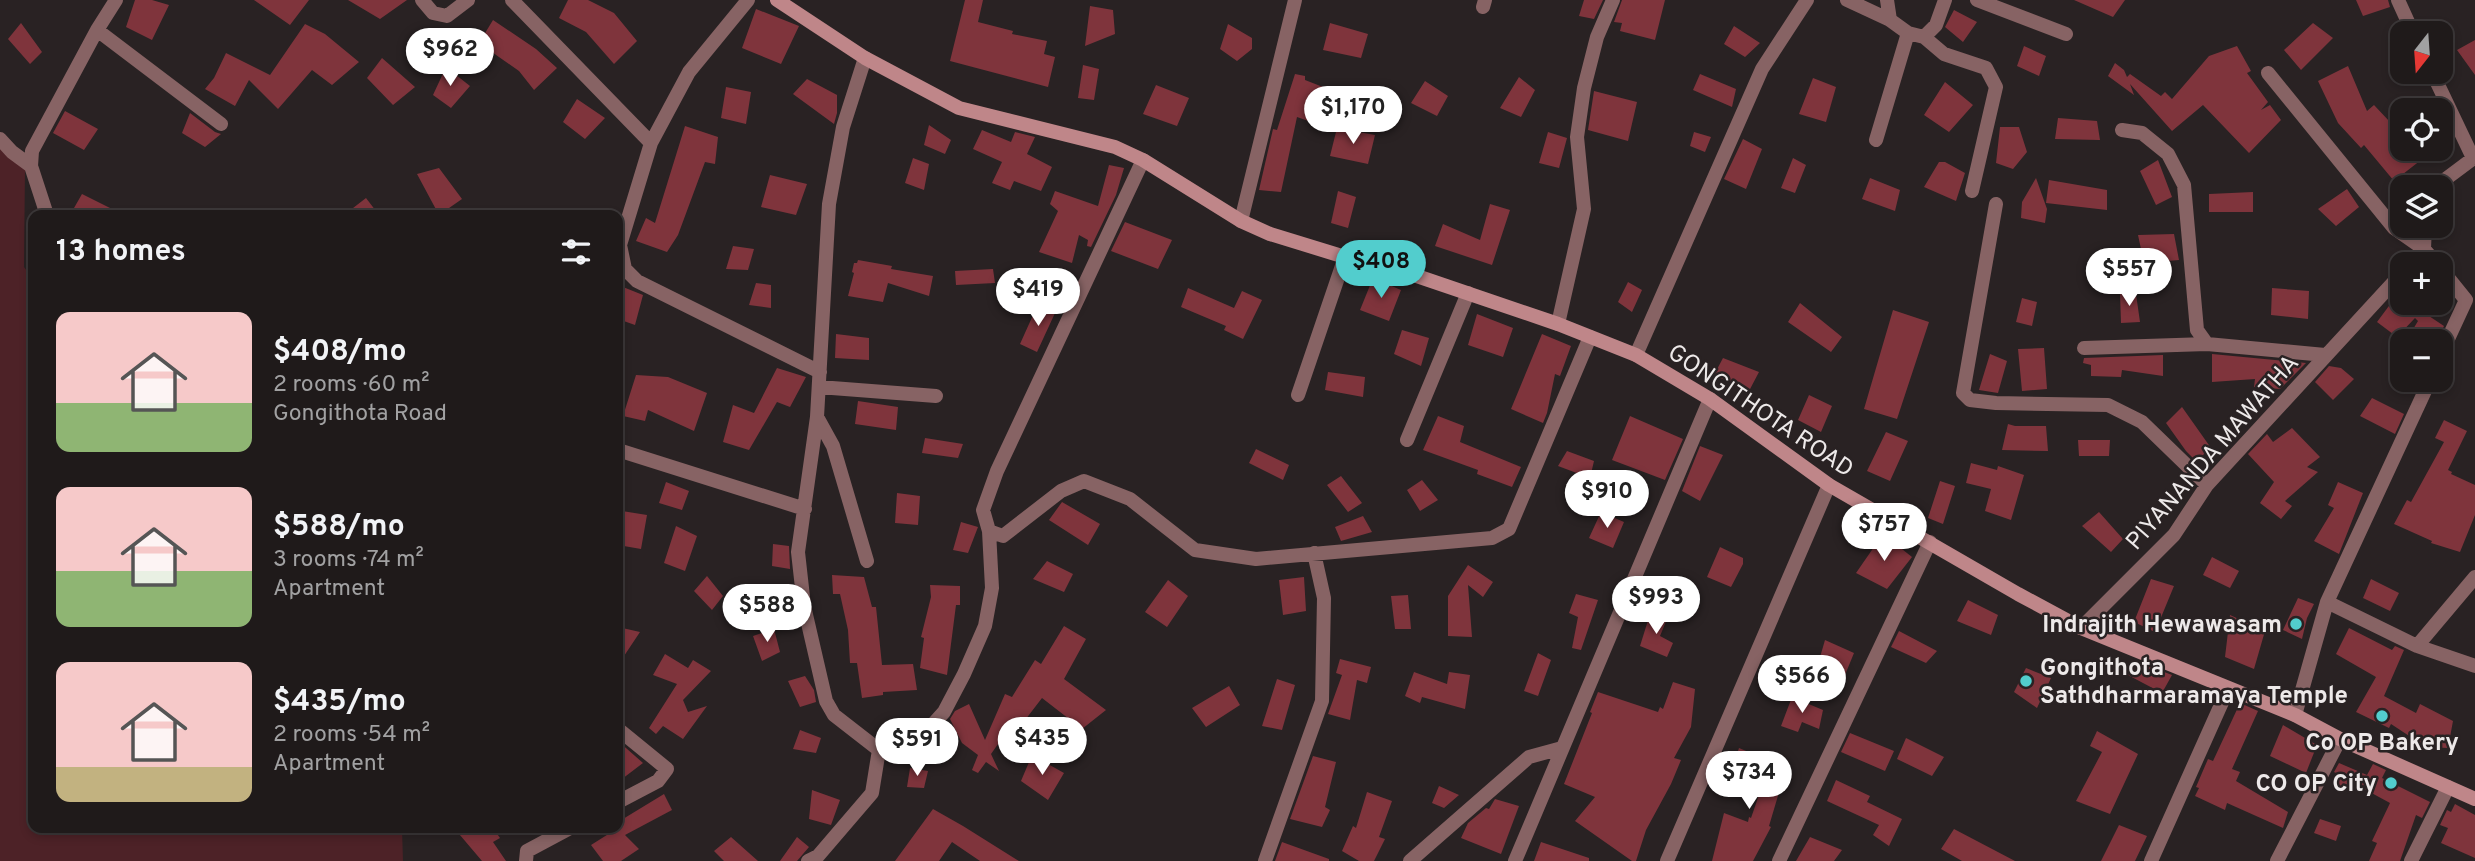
<!DOCTYPE html>
<html lang="en">
<head>
<meta charset="utf-8">
<style>
	:root { --surface:#1f1a1a; --page:#272323; --text:#f1f3f6; --muted:#a1a1a2; --line:#3c3839; --accent:#52cdcd }
	body { margin:0; font-family:Overpass,sans-serif; background:var(--page); color:var(--text); height:100vh; display:flex; flex-direction:column; font-size:26px; white-space:nowrap }
	* { box-sizing:border-box; margin:0 }
	p { font-size:23px; color:var(--muted) }
	.icon { flex:none; width:38px; height:38px; fill:none; stroke:currentColor; stroke-width:2; stroke-linecap:round; stroke-linejoin:round }
	.map { position:relative; flex:1; overflow:hidden }
	.drawer { position:absolute; left:28px; top:210px; width:595px; height:623px; display:flex; flex-direction:column; background:var(--surface); border-radius:14px; box-shadow:0 4px 10px #0003,0 0 0 2px var(--line) }
	.drawer>* { flex:none }
	.needle { width:46px; rotate:197deg }
	.fabs { position:absolute; left:2390px; top:21px; display:grid; gap:14px }
	.fabs a { display:grid; place-items:center; width:63px; height:63px; border-radius:14px; background:var(--surface); box-shadow:0 4px 10px #0003,0 0 0 2px var(--line); font-size:35px }
	.price { position:absolute; translate:-50% -60px; padding:0 16px; border-radius:24px; background:#fff; color:#222; font-size:23px; line-height:46px; filter:drop-shadow(0 2px 4px #0008) }
	.price::after { content:''; position:absolute; left:50%; top:42px; width:21px; height:16px; margin-left:-10px; background:inherit; clip-path:polygon(0 0,100% 0,50% 100%) }
	.price.on { background:var(--accent); color:#111 }
	ul { padding:0; list-style:none }
	li { display:flex; align-items:center; gap:21px; height:175px; padding:0 28px }
	li span { display:grid; place-items:center; flex:none; width:196px; height:140px; border-radius:14px; color:#555 }
	li>.icon { margin-inline-start:auto }
	span .icon { width:84px; height:84px; fill:#fffc; stroke-width:1 }
	li b { font-size:30px }
	h2 { display:flex; justify-content:space-between; align-items:center; height:84px; padding:0 28px; font-size:30px }
	.map>svg:first-child { display:block }
	.green { fill:#4d2227 }
	.building { fill:#7f343c }
	.lines { fill:none; stroke-linecap:round; stroke-linejoin:round }
	.street { stroke:#876364; stroke-width:14 }
	.secondary { stroke:#bf8689; stroke-width:14 }
	.poi-dot { fill:#52cdcd; stroke:#292223; stroke-width:2.5 }
	.labels { text-anchor:middle; stroke-width:5; stroke-linejoin:round; paint-order:stroke }
	.street-label { font-size:24px; fill:#ede9e9; stroke:#292223 }
	.poi-label { font-size:24px; font-weight:bold; fill:#ede9e9; stroke:#292223; text-anchor:end }
</style>
</head>
<body>
<div class="map">
<svg width="2475" height="861" viewBox="0 0 2475 861">
	<rect width="100%" height="100%" fill="#292223"/>
	<path class="green" d="M0 146 25 168 24 267 33 279V828H402L403 861H0Z"/>
	<path class="building" d="M135 0H152L169 5 152 40 126 27Z
		M254 0H309L290 25Z
		M348 0H407L380 19Z
		M568 0H588L614 13 637 41 614 64 586 32 559 18Z
		M965 0H983L978 22 1013 31 1012 34 1047 41 1044 54 1055 57 1048 87 950 61Z
		M1584 0H1603L1594 19 1579 16Z
		M1622 0H1665L1655 40 1620 31 1622 23 1614 22Z
		M2074 0H2125L2113 17Z
		M2356 0H2388L2390 7 2363 16Z
		M1090 6 1113 10 1115 34 1085 46Z
		M756 9 799 26 781 64 742 48Z
		M1954 10 1977 22 1963 42 1945 27Z
		M493 20 536 49 557 68 534 90 519 71 479 43Z
		M21 23 42 52 30 64 8 39Z
		M1330 23 1368 34 1361 58 1323 50Z
		M2313 23 2333 38 2301 70 2284 50Z
		M305 24 325 34 359 62 332 85 312 70 278 109 249 80 235 106 205 89 214 78 226 53 270 75Z
		M1228 24 1252 38V49L1237 61 1220 49Z
		M1734 26 1760 43 1745 57 1724 44Z
		M2475 40V75L2457 50Z
		M2024 46 2046 56 2039 76 2017 66Z
		M2237 46 2251 71 2247 73 2268 102 2261 110 2270 105 2281 120 2249 153 2203 105 2172 131 2130 84 2134 95 2108 76 2115 63 2124 70 2127 77 2130 74 2161 96 2165 92 2172 99 2209 56Z
		M382 58 415 87 393 105 367 78Z
		M1083 65 1099 69 1094 100 1078 98Z
		M2348 66 2367 111 2374 105 2390 122 2403 116V149H2412L2421 160 2394 181 2364 145 2361 148 2338 123 2318 81Z
		M446 67 470 86 451 108 433 95Z
		M1295 74 1305 76V80L1323 87 1314 123 1297 117 1281 192 1259 190 1273 129 1277 130Z
		M1700 74 1736 89 1732 107 1693 90Z
		M1519 77 1535 90 1521 117 1500 108Z
		M1813 78 1836 87 1826 122 1799 114Z
		M807 79 837 95V113L834 124 793 94Z
		M1425 81 1448 96 1437 116 1411 103Z
		M1945 82 1973 105 1949 132 1924 115Z
		M1156 85 1189 98 1177 126 1143 114Z
		M726 87 751 92 746 124 721 118Z
		M1594 91 1637 102 1628 141 1588 130Z
		M577 99 605 118 585 139 563 122Z
		M65 111 98 129 84 150 53 133Z
		M190 113 215 132 221 134 205 147 182 133Z
		M2058 118 2097 121 2100 140 2055 139Z
		M929 125 951 140 945 154 924 145Z
		M685 126 718 137 715 164 705 162 678 235 667 252 636 241 646 218 655 223Z
		M2000 127H2019L2027 152 2013 169 1996 163Z
		M1337 128 1375 135 1368 164 1330 156Z
		M982 130 1011 142 1015 132 1035 137 1027 154 1052 167 1041 191 1014 181 1010 190 992 183 1002 162 973 149Z
		M1548 132 1567 138 1559 168 1539 163Z
		M1694 132 1711 137 1705 152 1690 146Z
		M1743 139 1762 149 1746 189 1724 179Z
		M913 158 929 164 924 190 905 183Z
		M1793 158 1806 165 1795 193 1781 188Z
		M2158 160 2172 197 2156 205 2140 171Z
		M1939 162H1945L1965 173 1956 201 1924 187Z
		M1109 165 1124 168 1116 195 1091 247 1087 246 1088 240 1079 235 1072 263 1039 252 1058 211 1050 204 1055 191 1098 206Z
		M439 168 462 199 439 215 417 174Z
		M770 175 807 184 796 215 761 207Z
		M1870 178 1900 190 1895 211 1862 199Z
		M2036 178 2047 209 2045 223 2021 218 2022 202Z
		M2049 180 2107 190V210L2046 203Z
		M2347 189 2359 207 2336 226 2318 209Z
		M1338 191 1356 197 1348 228 1331 223Z
		M2253 192V212H2209V194Z
		M82 194 124 215H70Z
		M366 198 379 215H344Z
		M1490 204 1510 210 1492 265 1435 246 1443 224 1480 240Z
		M1125 222 1172 240 1158 269 1111 251Z
		M2174 234 2179 260 2144 263 2138 235Z
		M733 246 754 249 748 270 726 269Z
		M858 260 892 266 891 269 933 276 929 296 888 283 883 302 848 296 854 273 852 272 854 263H857Z
		M993 269 995 283 956 285 955 271Z
		M1373 278 1401 290 1389 321 1360 310Z
		M1628 282 1642 290 1632 312 1618 302Z
		M756 283 771 285V308L749 305Z
		M618 285 643 295 635 325 618 319Z
		M2403 287V303H2435L2426 314 2444 326 2436 341H2406L2418 321 2415 318 2397 337 2377 322Z
		M1188 288 1234 308 1242 291 1262 300 1243 339 1224 330 1226 326 1181 307Z
		M2272 288 2309 291 2308 319 2271 315Z
		M2120 293 2136 294 2140 322 2121 323Z
		M2022 298 2037 302 2032 326 2016 322Z
		M1800 303 1842 337 1831 352 1788 322Z
		M1038 304 1055 313 1037 352 1020 344Z
		M1893 310 1929 322 1897 419 1864 409Z
		M1477 314 1513 328 1503 357 1468 345Z
		M1402 330 1429 338 1421 366 1394 354Z
		M836 334 869 338V360L835 358Z
		M1542 334 1571 346 1560 376 1555 374 1547 413 1543 423 1511 409Z
		M2044 348 2047 389 2022 391 2018 349Z
		M1990 354 2007 361 1998 393 1979 390Z
		M2212 354 2306 363 2280 389 2254 387 2255 379 2212 382Z
		M2163 355V376L2122 370 2121 377 2091 376V365L2083 363 2084 358Z
		M1723 358 1759 372 1749 391 1714 375Z
		M2329 366 2341 368 2354 379 2333 400 2315 382Z
		M777 368 806 377 790 407 777 402 749 450 723 442 733 405 754 413Z
		M1328 372 1365 377 1363 397 1325 390Z
		M636 375 668 377 707 393 694 431 648 410 645 421 623 416Z
		M1809 395 1832 406 1821 432 1798 420Z
		M2372 398 2404 414 2395 434 2360 416Z
		M858 401 898 407 896 430 855 424Z
		M2182 407 2211 448 2196 461 2186 451 2166 423Z
		M1438 416 1464 426 1460 442 1521 467 1512 487 1477 474 1478 470 1423 450Z
		M1630 416 1683 439 1665 480 1612 460Z
		M2444 420 2467 431 2448 470 2452 472 2451 474 2475 485V515L2460 552 2431 543 2432 541 2394 524 2407 500 2411 502 2444 442 2435 438Z
		M2008 424 2015 426H2046L2048 451 2002 450Z
		M2292 428 2320 457 2307 467 2318 472 2285 501 2292 506 2281 519 2260 503 2274 482 2248 454 2267 434 2273 442Z
		M1886 432 1908 441 1890 481 1867 471Z
		M925 438 963 444 958 458 922 453Z
		M2078 440H2110L2109 456H2079Z
		M1700 446 1723 455 1700 501 1682 491Z
		M1256 449 1289 465 1283 480 1249 463Z
		M1567 451 1594 461 1590 478 1558 466Z
		M1971 463 1997 470 1998 466 2024 475 2011 520 1985 511 1991 489 1966 483Z
		M1341 476 1362 503 1348 512 1327 485Z
		M1422 480 1438 500 1420 511 1407 490Z
		M1940 481 1955 486 1943 524 1928 518Z
		M666 482 689 491 682 510 659 503Z
		M2338 482 2363 493 2339 554 2314 541 2334 508 2328 505Z
		M897 493 920 496 918 525 895 523Z
		M1062 502 1100 524 1088 545 1049 520Z
		M622 511 647 515 641 549 618 545V526Z
		M1601 512 1624 522 1613 548 1589 538Z
		M2099 512 2123 539 2111 552 2082 526Z
		M1363 516 1372 532 1341 541 1335 527Z
		M961 522 978 527 968 553 953 550Z
		M676 526 697 536 685 571 664 563Z
		M1883 534 1912 557 1887 589 1856 573Z
		M773 544 789 546 790 569 772 566Z
		M1720 547 1743 558V564L1731 587 1707 577Z
		M2212 557 2239 571 2230 588 2203 575Z
		M1047 561 1073 574 1064 592 1033 579Z
		M1468 565 1493 582 1483 597 1468 585 1472 637 1448 636V596Z
		M832 575 864 577 872 607H876L882 665 913 664 917 690 883 692V695L862 698 857 663H850L848 630 840 594H833Z
		M707 576 723 596 712 610 694 591Z
		M1304 577 1306 611 1283 615 1279 580Z
		M2151 579 2174 586 2155 632 2134 622Z
		M2371 579 2399 593 2390 611 2363 598Z
		M1168 580 1188 596 1167 627 1145 612Z
		M930 585 960 586V605H956L947 675 920 668 924 638 921 637 931 597Z
		M1576 594 1598 600 1581 650 1572 648 1578 617 1569 613Z
		M1408 595 1411 629H1395L1391 596Z
		M2298 598 2314 604 2307 618 2302 639 2283 630Z
		M1968 600 1998 615 1991 635 1957 621Z
		M1650 614 1667 619 1660 636 1673 643 1667 657 1640 646Z
		M2230 615 2265 631 2254 669 2225 657Z
		M1064 626 1086 639 1064 679 1106 710 1082 729 1042 698 1022 724 1015 720 991 754 999 771 986 762 978 773 972 770 978 755 962 743 950 719 955 711 969 704 985 740 1005 694 1012 697 1035 660 1041 664Z
		M618 627 640 632 618 665Z
		M2349 628 2392 650 2395 646 2404 650 2384 696 2416 713 2420 704 2453 721 2448 748 2426 747 2391 724 2389 728 2356 712 2376 677 2336 654Z
		M774 629 780 652 762 661 753 636Z
		M1899 631 1937 651 1926 663 1891 647Z
		M1825 640 1854 653 1845 675 1818 664Z
		M1538 653 1551 660 1538 696 1524 691Z
		M665 654 688 668 693 660 711 671 683 700 688 712 707 706 683 739 663 726 656 734 649 728 677 684 653 675Z
		M1340 659 1371 667 1367 683 1357 680 1350 720 1328 714 1342 675 1336 673Z
		M2133 660 2172 675 2162 693 2124 673Z
		M2026 668 2051 678 2037 708 2014 692Z
		M1414 672 1447 684 1449 672 1470 675 1465 709 1422 697 1420 703 1405 696Z
		M805 676 814 690 816 702 800 707 788 681Z
		M1277 679 1295 685 1282 730 1262 726Z
		M1673 682 1695 689 1691 727 1674 758 1681 760 1671 784 1646 830 1636 861H1632L1575 821 1595 797 1564 784 1592 713 1590 712 1598 692 1658 712 1660 707 1663 709Z
		M1229 686 1240 705 1206 727 1192 708Z
		M1792 697 1823 710 1819 729 1802 722 1798 732 1781 726Z
		M2240 703 2258 711 2232 769 2240 772 2236 781 2288 812 2283 828 2227 803 2225 810 2195 796 2199 788 2196 787 2208 759 2213 761Z
		M2283 725 2317 745 2306 773 2270 756Z
		M800 730 821 738 816 753 793 749Z
		M2097 731 2138 754 2110 814 2076 801 2102 752 2090 746Z
		M1850 733 1894 751 1885 771 1841 752Z
		M1906 738 1944 757 1932 776 1897 759Z
		M618 741 643 763 618 782Z
		M1739 748 1758 756 1755 763 1785 772 1769 826 1771 827 1753 861H1712L1724 813 1748 822 1749 817 1751 818 1761 789 1729 778Z
		M1032 755 1064 773 1048 800 1021 781Z
		M1313 756 1336 762 1325 807 1330 810 1322 827 1290 819Z
		M2339 763 2367 775 2373 764 2386 770 2382 778 2430 802 2422 818 2416 815 2400 861H2369L2377 843 2372 841 2390 803 2355 784 2352 792 2334 783 2338 774 2334 772Z
		M910 768 928 771 924 788 907 787Z
		M1836 780 1870 796 1867 802 1902 819 1889 846 1873 835 1879 825 1827 801Z
		M1439 786 1459 795 1444 808 1432 803Z
		M812 790 840 800 831 825 809 819Z
		M1367 792 1392 801 1379 837 1385 839 1374 861H1359L1342 851 1353 826 1356 828Z
		M664 794 672 810 625 835 639 849 621 861H603L591 845 618 828V822Z
		M1495 799 1519 806 1501 854 1461 838 1468 823 1486 808 1489 809Z
		M2455 804 2475 815V858L2441 843 2448 828 2440 825 2447 810 2451 812Z
		M933 809 963 826 1019 861H980L952 842 939 861H895Z
		M2320 819 2341 826 2336 841 2314 833Z
		M2119 825 2147 836 2135 861H2101Z
		M454 828H493L500 838 493 842 506 861H482Z
		M1954 829 2015 861H1962L1941 849Z
		M731 837 758 861H724L714 851Z
		M797 837 809 847 797 861H780Z
		M1810 837 1842 850 1834 861H1796Z
		M1282 842 1329 859V861H1275Z
		M1541 842 1589 858V861H1534Z"/>
	<g class="lines">
		<path class="street" d="M422 0 433 13 447 16 468 0
			M512 0 651 143
			M748 0 689 72 651 143 620 245 625 269 637 281 820 372
			M1847 0 1890 20 1908 33 1924 37 1944 54 1986 68 1996 87 1972 191
			M1887 0 1890 20
			M1977 0 2066 34
			M2398 0 2413 33
			M1483 7 1485 0
			M97 30 221 124
			M1924 37 1936 25 1945 0
			M2432 72 2473 158
			M2268 73 2394 228 2424 249 2437 264
			M2122 130 2142 133 2168 154 2184 185 2197 330 2207 344
			M0 139 12 152 31 166
			M1876 140 1908 33
			M2440 187 2443 181 2475 157
			M1996 204 1963 393 1970 400 1996 403 2108 405 2142 422 2207 485
			M47 215 31 166 32 151 97 30 116 0
			M1241 221 1295 0
			M2410 264 2424 249 2425 226
			M2441 269 2466 300 2441 354
			M1558 324 1584 209 1577 137 1584 88 1597 37 1613 0
			M2084 348 2207 344 2325 355
			M1636 355 1762 69 1807 0
			M819 387 936 396
			M1298 395 1345 257
			M817 417 833 446 867 561
			M1407 440 1468 293
			M618 450 805 509
			M989 531 1003 536 1061 491 1084 481 1130 499 1195 550 1256 559 1492 538 1509 529 1590 337
			M2327 602 2417 646 2475 666
			M2081 628 2174 535 2207 485 2403 272
			M2417 646 2475 577
			M2295 715 2327 602 2430 380
			M618 729 667 769 658 781 618 802
			M879 750 926 732 944 712 964 674 985 626 992 588 989 531 983 510 997 471 1143 160
			M526 861 527 851 570 828
			M808 861 818 856 872 793 879 750 834 715 826 701 804 606 798 552 817 417 829 204 843 127 865 58
			M1265 861 1322 701 1324 598 1314 553
			M1410 861 1529 757 1562 748
			M1515 861 1710 399
			M1667 861 1829 485
			M1779 861 1930 542
			M2151 861 2228 689
			M2277 861 2340 739
			M2411 861 2448 787"/>
		<path class="secondary" d="M777 0 865 58 959 108 1115 147 1143 160 1241 221 1270 234 1345 257 1408 273 1558 324 1636 355 1710 399 1829 485 2018 594 2081 628 2295 715 2340 739 2475 799"/>
	</g>
	<g class="poi-dot">
		<circle cx="2296" cy="624" r="7"/>
		<circle cx="2026" cy="681" r="7"/>
		<circle cx="2382" cy="716" r="7"/>
		<circle cx="2391" cy="783" r="7"/>
	</g>
	<g class="labels">
		<g class="street-label">
			<text transform="translate(1761 410) rotate(34)" y="8">GONGITHOTA ROAD</text>
			<text transform="translate(2212 452) rotate(-49)" y="8">PIYANANDA MAWATHA</text>
		</g>
		<g class="poi-label">
			<text x="2282" y="632">Indrajith Hewawasam</text>
			<text x="2040" y="675" text-anchor="start">Gongithota<tspan x="2040" dy="28">Sathdharmaramaya Temple</tspan></text>
			<text x="2382" y="750" text-anchor="middle">Co OP Bakery</text>
			<text x="2377" y="791">CO OP City</text>
		</g>
	</g>
</svg>
<div class="fabs">
<a><svg class="needle" viewBox="-14 -14 28 28"><path d="M0-13l5 13h-10z" fill="#e53935"/><path d="M0 13l5-13h-10z" fill="#a1a1a2"/></svg></a>
<a><svg class="icon" aria-label="locate" viewBox="0 0 24 24"><circle cx="12" cy="12" r="6"/><path d="M12 2v4M12 18v4M2 12h4M18 12h4"/></svg></a>
<a><svg class="icon" aria-label="layers" viewBox="0 0 24 24"><path d="M12 4l9 5-9 5-9-5zM3 14l9 5 9-5"/></svg></a>
<a>+</a>
<a>−</a>
</div>
<b class="price" style="left:450px;top:88px">$962</b>
<b class="price" style="left:1353px;top:146px">$1,170</b>
<b class="price on" style="left:1381px;top:300px">$408</b>
<b class="price" style="left:2129px;top:308px">$557</b>
<b class="price" style="left:1038px;top:328px">$419</b>
<b class="price" style="left:1607px;top:530px">$910</b>
<b class="price" style="left:1884px;top:563px">$757</b>
<b class="price" style="left:1656px;top:636px">$993</b>
<b class="price" style="left:767px;top:644px">$588</b>
<b class="price" style="left:1802px;top:715px">$566</b>
<b class="price" style="left:1042px;top:777px">$435</b>
<b class="price" style="left:917px;top:778px">$591</b>
<b class="price" style="left:1749px;top:811px">$734</b>
<section class="drawer">
<h2>13 homes<svg class="icon" aria-label="filters" viewBox="0 0 24 24"><path d="M4 7h16M4 17h16"/><circle cx="9" cy="7" r="2"/><circle cx="15" cy="17" r="2"/></svg></h2>
<ul>
<li><span style="background:linear-gradient(#f6c9c9 65%,#8fb573 0)"><svg class="icon" aria-label="home" viewBox="0 0 24 24"><path d="M3 11l9-7 9 7M6 9v11h12V9"/></svg></span><div><b>$408/mo</b><p>2 rooms · 60 m²</p><p>Gongithota Road</p></div></li>
<li><span style="background:linear-gradient(#f6c9c9 60%,#8fb573 0)"><svg class="icon" aria-label="home" viewBox="0 0 24 24"><path d="M3 11l9-7 9 7M6 9v11h12V9"/></svg></span><div><b>$588/mo</b><p>3 rooms · 74 m²</p><p>Apartment</p></div></li>
<li><span style="background:linear-gradient(#f6c9c9 75%,#c2b280 0)"><svg class="icon" aria-label="home" viewBox="0 0 24 24"><path d="M3 11l9-7 9 7M6 9v11h12V9"/></svg></span><div><b>$435/mo</b><p>2 rooms · 54 m²</p><p>Apartment</p></div></li>
</ul>
</section>
</div>
</body>
</html>
